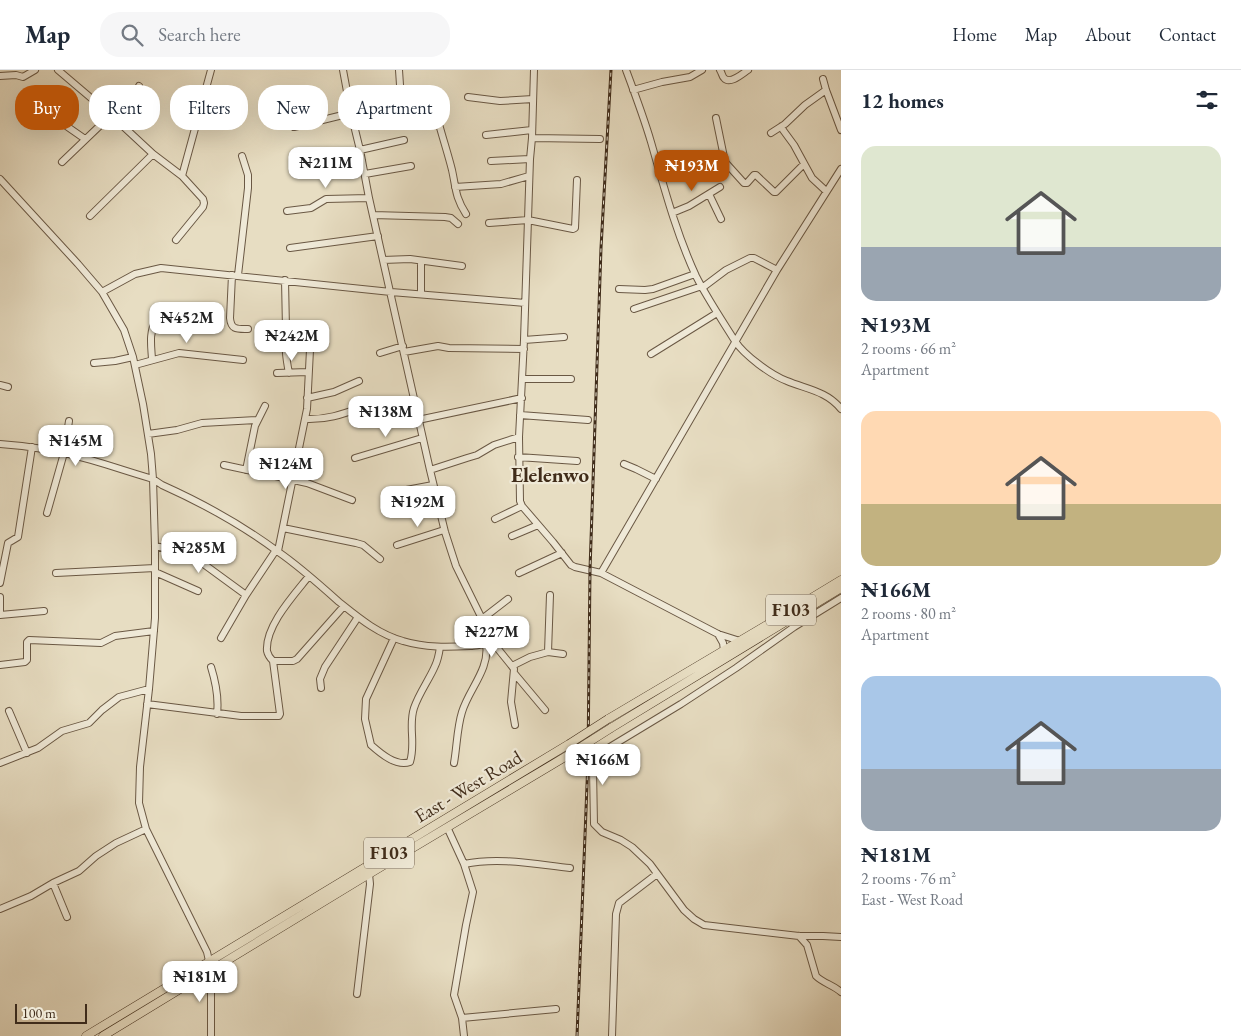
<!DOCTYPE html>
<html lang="en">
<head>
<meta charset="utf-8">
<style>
	:root { --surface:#fff; --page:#f6f6f7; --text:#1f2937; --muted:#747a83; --line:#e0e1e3; --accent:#b45309 }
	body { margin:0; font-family:"EB Garamond",serif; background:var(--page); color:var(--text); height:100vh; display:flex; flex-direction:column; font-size:19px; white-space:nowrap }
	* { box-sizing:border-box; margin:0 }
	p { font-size:16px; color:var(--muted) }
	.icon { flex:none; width:28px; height:28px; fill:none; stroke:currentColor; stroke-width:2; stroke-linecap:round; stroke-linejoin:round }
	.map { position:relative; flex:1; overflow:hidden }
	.details { display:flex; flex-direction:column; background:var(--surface); width:400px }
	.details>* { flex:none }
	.top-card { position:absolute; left:15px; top:15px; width:475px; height:45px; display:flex; gap:10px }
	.scale { position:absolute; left:15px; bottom:12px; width:72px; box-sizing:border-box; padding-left:5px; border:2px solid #402c1a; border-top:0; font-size:14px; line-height:18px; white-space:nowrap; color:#402c1a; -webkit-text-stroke:4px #efe9d7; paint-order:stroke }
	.price { position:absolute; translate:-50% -42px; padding:0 11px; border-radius:10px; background:#fff; color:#222; font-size:16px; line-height:32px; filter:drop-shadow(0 1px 2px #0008) }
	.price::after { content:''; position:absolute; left:50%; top:30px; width:15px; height:11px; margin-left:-8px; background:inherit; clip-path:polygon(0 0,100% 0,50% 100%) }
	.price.active { background:var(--accent); color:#fff }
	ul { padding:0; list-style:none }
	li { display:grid; align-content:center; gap:10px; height:265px; padding:0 20px }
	li span { display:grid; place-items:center; height:155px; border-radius:15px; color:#555 }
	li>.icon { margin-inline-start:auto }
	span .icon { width:90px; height:90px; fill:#fffc; stroke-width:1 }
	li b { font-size:21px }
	h2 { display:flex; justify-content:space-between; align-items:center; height:60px; padding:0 20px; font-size:21px }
	.chip { padding:0 18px; border-radius:20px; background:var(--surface); box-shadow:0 5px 20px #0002; font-size:18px; line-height:45px }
	.chip.active { background:var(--accent); color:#fff }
	header { display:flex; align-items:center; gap:30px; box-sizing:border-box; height:70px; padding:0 25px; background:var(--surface); border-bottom:1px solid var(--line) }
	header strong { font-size:24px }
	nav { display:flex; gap:28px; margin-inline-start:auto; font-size:18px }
	.search { width:350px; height:45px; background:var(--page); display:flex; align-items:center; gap:12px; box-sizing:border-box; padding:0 18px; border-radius:20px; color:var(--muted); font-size:19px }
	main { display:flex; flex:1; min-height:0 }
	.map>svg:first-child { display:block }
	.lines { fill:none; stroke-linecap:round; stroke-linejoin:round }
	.minor-casing { stroke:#6a5844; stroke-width:8 }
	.major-casing { stroke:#402c1a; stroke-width:9 }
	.minor { stroke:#efe9d7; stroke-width:6 }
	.major { stroke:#e7ddc2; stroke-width:8 }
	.rail-casing { stroke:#402c1a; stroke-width:3 }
	.rail { stroke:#efe9d7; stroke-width:1; stroke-dasharray:4; stroke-linecap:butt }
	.major-bridge-casing { stroke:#402c1a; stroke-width:9; stroke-linecap:butt }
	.major-bridge { stroke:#e7ddc2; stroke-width:8 }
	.labels { text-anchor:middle; stroke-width:4.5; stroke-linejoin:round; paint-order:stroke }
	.shield { fill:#efe9d7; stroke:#746553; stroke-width:1 }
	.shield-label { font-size:18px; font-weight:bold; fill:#402c1a }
	.street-label { font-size:19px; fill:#402c1a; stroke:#efe9d7 }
	.quarter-label { font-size:21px; font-weight:bold; fill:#402c1a; stroke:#efe9d7 }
</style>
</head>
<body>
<header>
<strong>Map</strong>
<div class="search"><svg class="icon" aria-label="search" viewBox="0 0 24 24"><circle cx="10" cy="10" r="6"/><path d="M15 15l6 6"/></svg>Search here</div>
<nav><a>Home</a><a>Map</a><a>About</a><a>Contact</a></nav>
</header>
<main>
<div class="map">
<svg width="841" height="966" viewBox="0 0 841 966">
	<rect width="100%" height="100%" fill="#e7ddc2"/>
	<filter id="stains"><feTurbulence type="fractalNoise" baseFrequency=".004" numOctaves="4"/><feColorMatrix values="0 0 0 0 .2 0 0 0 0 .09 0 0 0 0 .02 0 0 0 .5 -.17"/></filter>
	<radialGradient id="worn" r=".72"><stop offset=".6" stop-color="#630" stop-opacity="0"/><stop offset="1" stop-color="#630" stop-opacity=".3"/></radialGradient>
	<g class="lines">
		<g class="minor-casing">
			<path id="minor" d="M58 0 111 45 153 84 182 106 203 129 204 133 203 137 176 170
				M399 0 401 30
				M534 0 532 68 530 89 524 270 519 367 520 431 522 436 553 472 571 495 575 497 601 503 718 564 740 571
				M626 0C635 24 644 48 651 72 664 117 676 163 696 206 707 228 722 250 735 271 744 285 771 305 787 311 806 319 827 321 841 339
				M720 0C722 3 722 6 724 8 730 15 742 4 748 0
				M0 6 16 5 23 7 35 0
				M823 9 826 20 841 60
				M633 20 662 12 690 7 702 0
				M468 27 500 31 533 29
				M716 48 725 92 744 113H747L754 105H756L774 122H776L804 94
				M62 53 85 69
				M121 53 139 16
				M439 54C443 69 448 84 452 100 456 118 455 127 466 144
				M782 56 783 60 794 75 812 108 826 121
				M294 57 351 43
				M771 63 785 54 805 35 826 20
				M486 65 532 60
				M532 68 600 69
				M360 80 404 70
				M491 91 530 89
				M62 92 111 45
				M317 98 362 90
				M365 104 411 96
				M182 106 211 0
				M0 109 78 194 102 222 124 260 133 287 143 334 151 384 153 409 155 476V548L149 619 140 697 139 733 146 759 207 882 211 900V966
				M455 117 501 114 529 106
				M709 124 721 149
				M287 141 311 138 326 129 369 128
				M672 143 689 136 720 117
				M373 145 445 147 451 148 458 154
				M90 146 153 84
				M489 153 528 150 573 159 575 158 577 110
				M290 178 378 166
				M383 190 410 189 462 196
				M232 205 230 248C231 260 237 259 248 259
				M238 205 248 118V105L242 86
				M285 210 286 259 288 260C284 275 286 288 289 303
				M702 218 726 200 750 188H754L777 200
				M619 219 645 220 653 219 695 204
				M102 222 135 204 161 198 391 222 525 233
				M421 224V191
				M634 239 702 216
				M288 260H311L323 258
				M524 270 564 267
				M404 282 438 276 449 278 524 279
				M380 283 403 276
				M651 284 717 243
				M152 289C151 274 149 263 156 249
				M94 293 115 291 133 287
				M135 295 179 283 243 290
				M277 303 308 302
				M522 309H571
				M0 315 8 317
				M307 328 334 322 359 311
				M520 345 588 350
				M305 349C327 350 343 344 363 337
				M385 349 417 339
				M418 350 522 328
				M148 364 177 360 202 353 257 350
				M0 374C31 376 61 381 91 390 112 396 132 403 153 409L162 415C202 433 242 455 277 481 299 496 319 514 339 532 359 548 378 564 403 571 426 578 448 577 471 576 480 575 491 575 489 563L456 496 445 462 430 400 369 128 360 80 351 43 343 0
				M518 387 577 391
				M355 388 422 368
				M624 394 636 399 656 409
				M224 395 307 413 352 430
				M246 400 255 356 265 336
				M430 400 467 388 477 385 494 375 519 367
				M401 421 433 415
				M47 443 64 383 69 351
				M495 449 522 436
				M283 458 356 473 363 475 380 489
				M512 466 538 455
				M397 475 444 460
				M155 476 182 482 194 487 246 525
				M278 481 307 339 311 260
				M155 502 198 521
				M56 503 155 498
				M519 503 562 483
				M601 503 777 200 841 99
				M0 513 8 473 18 467 32 377
				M0 527V541
				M841 528 794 557 736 598 681 634 595 686 593 692V699L594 754 602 762 621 770 632 777 650 794 684 840 694 849 704 855 799 866H823L841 867
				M0 545 44 541
				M482 549 508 529
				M718 564 723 573 724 580
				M221 568 246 525 276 480
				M394 568 366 629 365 649 371 675C380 683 396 697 410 692 416 673 408 656 414 638 419 623 429 610 435 596 438 590 439 584 440 577
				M490 569 511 595 514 599 511 632 515 655
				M548 582 550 525
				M273 591H293L297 589 344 536
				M0 595 25 592 27 590V572L29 570 101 573 115 566 154 561
				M512 596 530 587 548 582 563 584
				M211 597C216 613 219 627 217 644
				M514 603 545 640
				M321 618 320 609 325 597 358 547
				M147 634 241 646H279L280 644 273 591C271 589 268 586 267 581 265 556 294 525 309 506
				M9 641 27 683
				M0 693 38 678 62 661 89 653 102 640 119 627 149 619
				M454 693C457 676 457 658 462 642 469 619 490 599 486 574
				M447 757 464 794 473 822 466 855 454 925 462 948 464 966
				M464 794C499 787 534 794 570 798
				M53 813 67 847
				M0 839 31 826 53 813 79 801 96 786 116 773 146 759
				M799 866 807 875 816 906C823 913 833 915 841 922
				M357 924 370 814 369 804
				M462 948 556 939
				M612 966 616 844 619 833 657 804"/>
		</g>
		<g class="major-casing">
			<path id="major" d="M608 649 765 556 841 510
				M611 658 841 518
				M86 966 569 674
				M103 966 369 804 570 684"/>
		</g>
		<use href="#minor" class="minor"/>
		<use href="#major" class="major"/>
		<g class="rail-casing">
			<path id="rail" d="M577 966 588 690 590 500 601 178 611 0"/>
		</g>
		<use href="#rail" class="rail"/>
		<g class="major-bridge-casing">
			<path id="major-bridge" d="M569 674 608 649
				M570 684 611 658"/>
		</g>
		<use href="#major-bridge" class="major-bridge"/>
	</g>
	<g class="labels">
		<g class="shield">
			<rect x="766" y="524.5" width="50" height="31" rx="4"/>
			<rect x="364" y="767.5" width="50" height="31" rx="4"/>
		</g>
		<g class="shield-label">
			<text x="791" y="546">F103</text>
			<text x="389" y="789">F103</text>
		</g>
		<g class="street-label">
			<text transform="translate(468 716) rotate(-31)" y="7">East - West Road</text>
		</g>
		<g class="quarter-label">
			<text x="550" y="412">Elelenwo</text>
		</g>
	</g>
	<rect width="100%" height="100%" filter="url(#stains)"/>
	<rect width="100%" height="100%" fill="url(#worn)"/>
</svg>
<div class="scale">100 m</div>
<b class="price" style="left:326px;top:119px">₦211M</b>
<b class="price active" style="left:692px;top:122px">₦193M</b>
<b class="price" style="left:187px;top:274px">₦452M</b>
<b class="price" style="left:292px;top:292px">₦242M</b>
<b class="price" style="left:386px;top:368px">₦138M</b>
<b class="price" style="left:76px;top:397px">₦145M</b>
<b class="price" style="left:286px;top:420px">₦124M</b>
<b class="price" style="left:418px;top:458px">₦192M</b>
<b class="price" style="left:199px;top:504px">₦285M</b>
<b class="price" style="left:492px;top:588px">₦227M</b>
<b class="price" style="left:603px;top:716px">₦166M</b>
<b class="price" style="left:200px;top:933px">₦181M</b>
<div class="top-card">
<a class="chip active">Buy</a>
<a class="chip">Rent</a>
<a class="chip">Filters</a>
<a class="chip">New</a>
<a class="chip">Apartment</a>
</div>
</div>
<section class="details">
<h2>12 homes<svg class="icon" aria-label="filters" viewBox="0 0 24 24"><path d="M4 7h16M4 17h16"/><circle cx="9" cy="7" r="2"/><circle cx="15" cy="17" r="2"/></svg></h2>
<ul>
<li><span style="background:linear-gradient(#dfe7d0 65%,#9aa5b1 0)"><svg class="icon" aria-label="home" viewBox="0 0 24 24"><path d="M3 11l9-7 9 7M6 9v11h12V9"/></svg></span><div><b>₦193M</b><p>2 rooms · 66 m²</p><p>Apartment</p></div></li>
<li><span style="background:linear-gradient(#ffd9b3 60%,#c2b280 0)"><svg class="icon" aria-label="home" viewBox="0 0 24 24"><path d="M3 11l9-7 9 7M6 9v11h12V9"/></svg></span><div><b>₦166M</b><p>2 rooms · 80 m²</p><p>Apartment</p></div></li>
<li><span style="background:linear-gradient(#a9c7e8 60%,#9aa5b1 0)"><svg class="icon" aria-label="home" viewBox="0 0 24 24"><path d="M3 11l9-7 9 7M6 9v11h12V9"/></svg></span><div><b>₦181M</b><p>2 rooms · 76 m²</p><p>East - West Road</p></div></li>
</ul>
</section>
</main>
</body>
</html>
